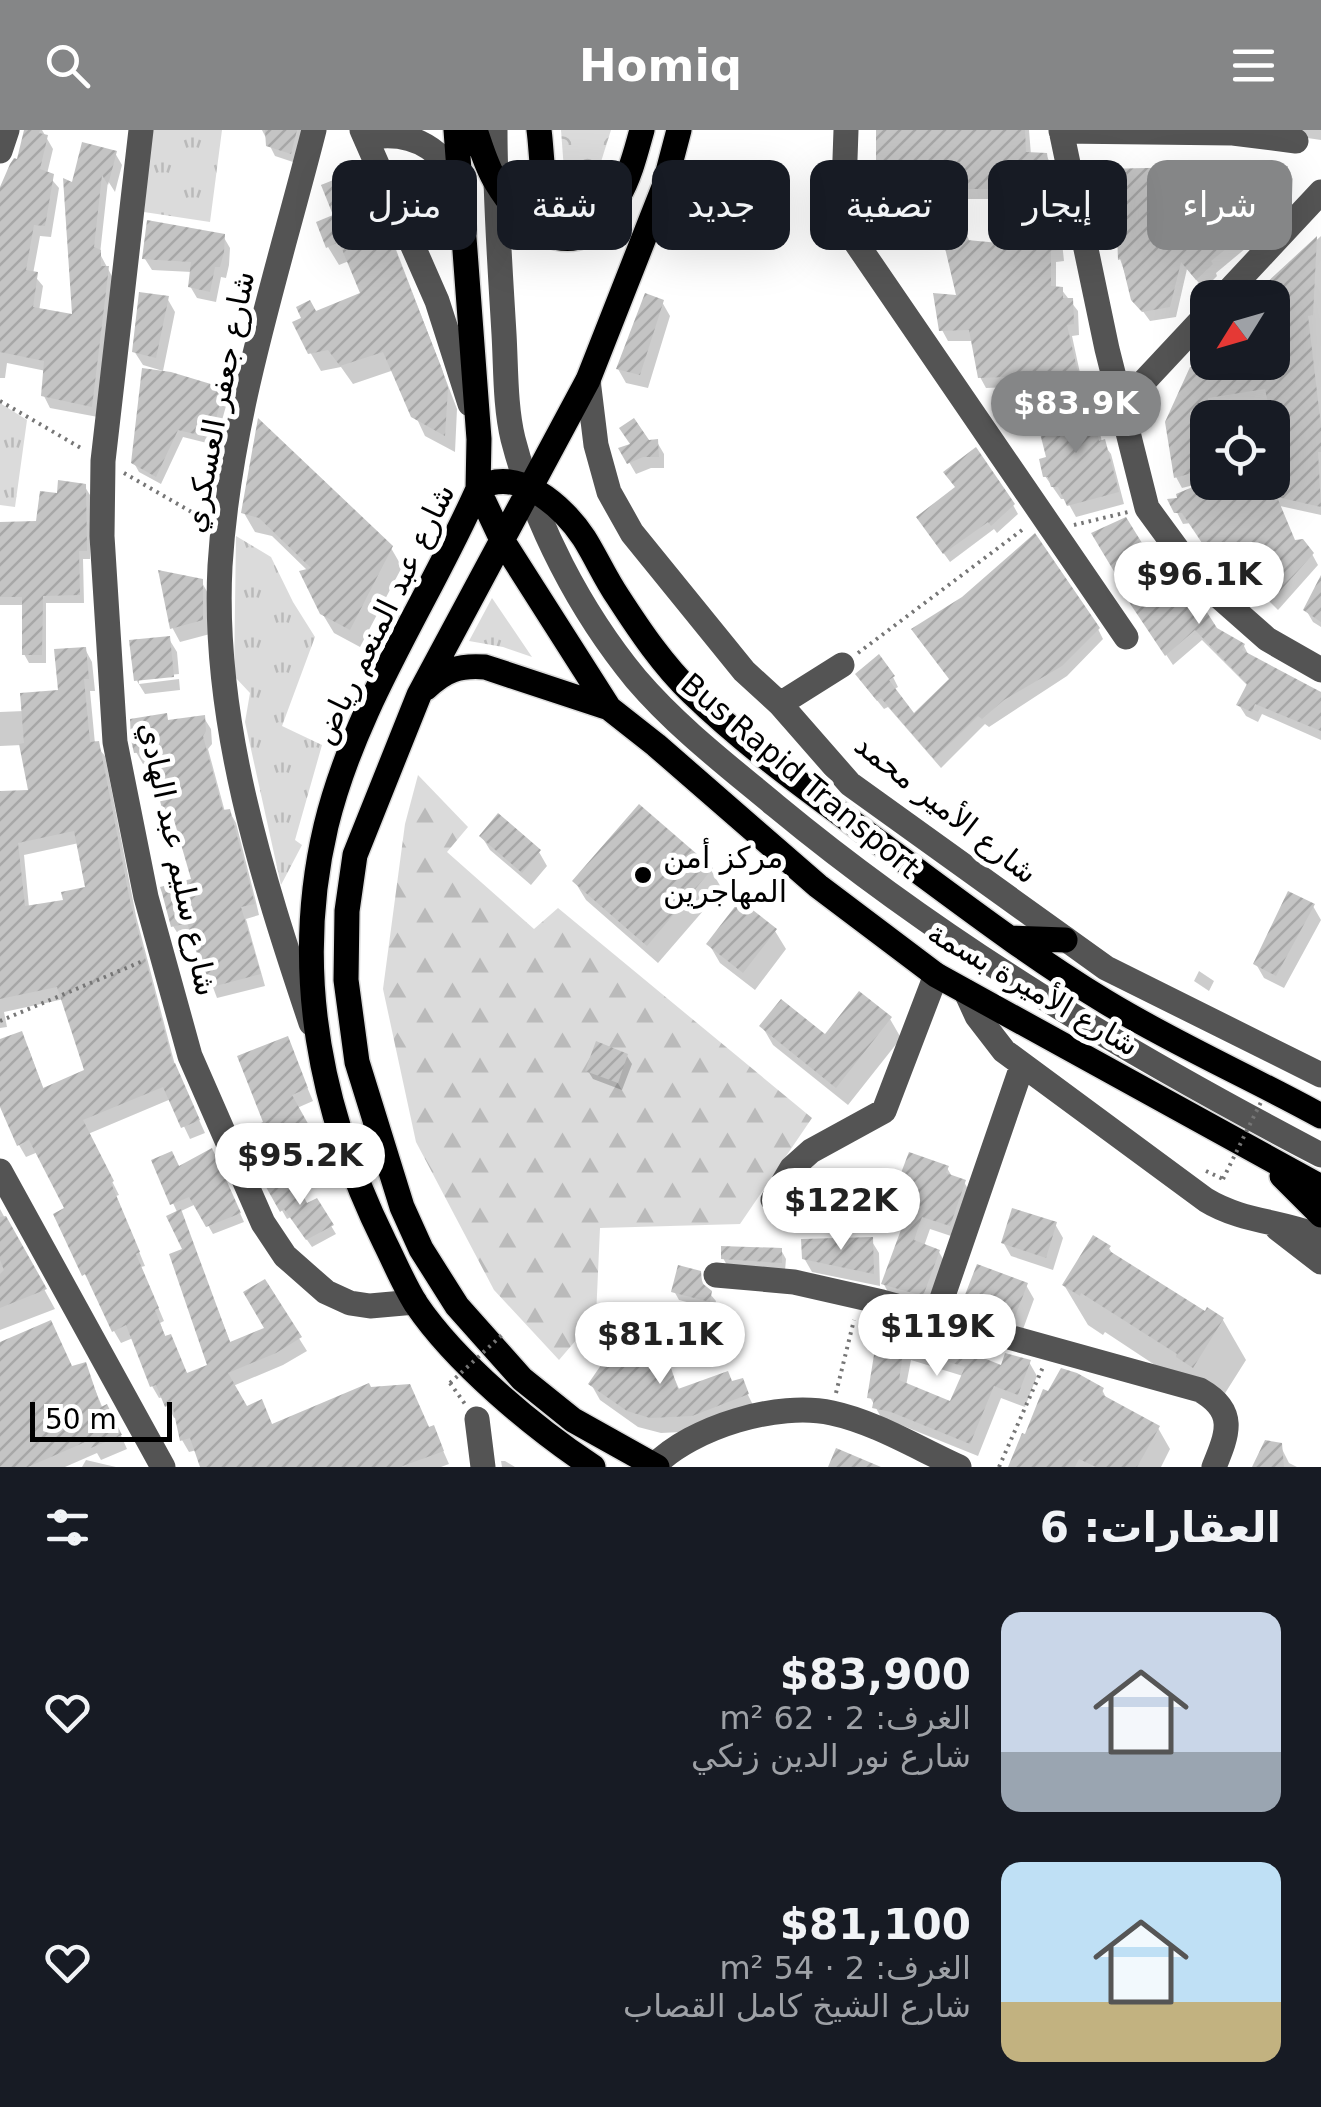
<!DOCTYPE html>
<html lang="ar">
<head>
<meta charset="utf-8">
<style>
	:root { --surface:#171b24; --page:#242831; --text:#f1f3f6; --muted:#9ea1a6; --accent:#858687 }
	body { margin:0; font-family:"DejaVu Sans",Cairo,sans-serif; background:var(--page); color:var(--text); direction:rtl; height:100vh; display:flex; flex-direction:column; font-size:38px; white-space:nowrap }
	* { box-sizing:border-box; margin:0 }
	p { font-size:32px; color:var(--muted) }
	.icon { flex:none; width:55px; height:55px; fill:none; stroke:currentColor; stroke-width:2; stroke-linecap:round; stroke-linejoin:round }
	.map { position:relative; height:1337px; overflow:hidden; direction:ltr }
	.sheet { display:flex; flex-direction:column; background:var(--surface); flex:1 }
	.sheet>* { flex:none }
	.guide { position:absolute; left:30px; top:30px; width:1262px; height:90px; direction:rtl; display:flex; gap:20px }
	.needle { width:65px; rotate:233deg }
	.buttons { position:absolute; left:1190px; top:150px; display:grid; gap:20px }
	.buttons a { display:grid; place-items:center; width:100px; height:100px; border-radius:20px; background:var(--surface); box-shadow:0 10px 40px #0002; font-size:50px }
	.scale { position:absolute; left:30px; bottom:25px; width:142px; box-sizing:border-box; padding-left:10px; border:5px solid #000; border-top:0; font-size:28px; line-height:35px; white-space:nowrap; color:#000; -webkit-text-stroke:8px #fff; paint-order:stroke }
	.price { position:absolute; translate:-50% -85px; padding:0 22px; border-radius:35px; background:#fff; color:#222; font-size:32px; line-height:65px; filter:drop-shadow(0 2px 5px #0008) }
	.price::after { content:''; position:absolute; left:50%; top:60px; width:30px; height:22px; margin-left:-15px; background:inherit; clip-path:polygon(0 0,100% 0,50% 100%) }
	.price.on { background:var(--accent); color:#fff }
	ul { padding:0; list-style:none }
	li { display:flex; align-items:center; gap:30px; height:250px; padding:0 40px }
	li span { display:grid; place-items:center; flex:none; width:280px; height:200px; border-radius:20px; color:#555 }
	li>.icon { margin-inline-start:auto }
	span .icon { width:120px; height:120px; fill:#fffc; stroke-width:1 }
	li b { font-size:42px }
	h2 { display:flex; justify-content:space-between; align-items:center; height:120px; padding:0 40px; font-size:42px }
	.chip { padding:0 35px; border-radius:20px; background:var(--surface); box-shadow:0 10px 40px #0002; font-size:35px; line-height:90px }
	.chip.on { background:var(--accent); color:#fff }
	header { display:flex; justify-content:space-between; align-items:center; height:130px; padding:0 40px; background:var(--accent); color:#fff; font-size:45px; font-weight:600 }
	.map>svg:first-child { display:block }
	.grass { fill:url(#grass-tufts) }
	.forest { fill:url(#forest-firs) }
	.park { fill:url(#park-crowns) }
	.shadow { fill:#0003; fill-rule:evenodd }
	.building { fill:url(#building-hatch); fill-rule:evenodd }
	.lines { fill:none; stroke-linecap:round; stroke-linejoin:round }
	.major-casing { stroke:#dbdbdb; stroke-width:28 }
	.path { stroke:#767676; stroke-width:4; stroke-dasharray:2.5 5; stroke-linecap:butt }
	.minor { stroke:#545454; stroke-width:25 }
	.major { stroke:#000; stroke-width:25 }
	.path-bridge { stroke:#767676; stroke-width:4; stroke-dasharray:2.5 5; stroke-linecap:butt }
	.poi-dot { fill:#000; stroke:#fff; stroke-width:4 }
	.labels { text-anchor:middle; stroke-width:10; stroke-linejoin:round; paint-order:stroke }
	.street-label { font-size:30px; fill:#000; stroke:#fff }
	.poi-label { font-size:30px; fill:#000; stroke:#fff; text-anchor:start }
</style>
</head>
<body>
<header><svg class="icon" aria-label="menu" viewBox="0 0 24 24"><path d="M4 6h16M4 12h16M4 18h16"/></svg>Homiq<svg class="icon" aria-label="search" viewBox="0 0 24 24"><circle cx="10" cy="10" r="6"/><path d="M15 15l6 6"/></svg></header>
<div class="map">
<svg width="1321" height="1337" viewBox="0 0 1321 1337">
	<defs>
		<pattern id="grass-tufts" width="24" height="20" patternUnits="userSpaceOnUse" patternTransform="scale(2.5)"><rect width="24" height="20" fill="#dbdbdb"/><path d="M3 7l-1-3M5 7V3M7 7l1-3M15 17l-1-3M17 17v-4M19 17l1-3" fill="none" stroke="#bababa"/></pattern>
		<pattern id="forest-firs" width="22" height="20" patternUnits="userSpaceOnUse" patternTransform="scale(2.5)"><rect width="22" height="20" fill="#dbdbdb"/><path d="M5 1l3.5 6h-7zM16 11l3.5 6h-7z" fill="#bababa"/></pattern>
		<pattern id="park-crowns" width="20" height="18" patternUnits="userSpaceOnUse" patternTransform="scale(2.5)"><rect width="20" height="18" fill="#dbdbdb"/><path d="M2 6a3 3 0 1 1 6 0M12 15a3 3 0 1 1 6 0" fill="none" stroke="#bababa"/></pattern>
		<pattern id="building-hatch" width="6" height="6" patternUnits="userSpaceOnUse" patternTransform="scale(2.5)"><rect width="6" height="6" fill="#c4c4c4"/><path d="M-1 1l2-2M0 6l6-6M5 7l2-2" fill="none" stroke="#a7a7a7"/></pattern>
	</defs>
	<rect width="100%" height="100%" fill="#fff"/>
	<path class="grass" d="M152 0H222L210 92 144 82Z
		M0 273 27 290 15 377 0 375Z
		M236 406 271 427 293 472 315 507 282 596 322 615 295 710 302 715 281 755 245 592 250 563 234 546Z
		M492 468 532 527 503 517 469 511Z"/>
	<path class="forest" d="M418 645 468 697 447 722 534 799 558 778 812 988 740 1094 600 1098 596 1187 559 1230 494 1160 416 1012 383 859 405 694Z"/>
	<path class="park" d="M561 0H611L589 70 580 76 573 75 566 67Z"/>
	<path class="shadow" d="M27 0H42L53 19 47 44 59 58 51 107 40 106 33 144 43 156 39 181 74 187 73 55 115 23 122 35 115 62 108 51 100 124 114 150 98 287 50 278 44 266 46 241 7 233 5 248H0V63L19 32Z
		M262 0H308L296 33 275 26Z
		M879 0H1029L1031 25H1046L1052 36 1055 64H1049L1052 91 1061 102 1064 131 1056 132V159H1061L1078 181 1079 205 1072 206 1083 257 1042 266 1036 256 986 258 980 247 974 211H948L942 200 960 168 962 91 970 113 1024 117 1021 87H1003L996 69H937V87H868L862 76 878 39Z
		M1254 0H1321V10Z
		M1287 38 1293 49 1292 66 1273 82 1225 84 1246 118 1216 143 1217 146 1204 159 1187 139 1176 187 1150 191 1134 169 1120 129 1119 74Z
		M362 47 392 109 457 279 455 322 425 306 394 240 353 254 341 237 321 241 310 222 315 183 363 164 349 131 339 135 328 117 337 86Z
		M223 106 230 118 229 135 226 148 221 147 216 172 197 168 190 156 192 142 152 140 145 129Z
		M1321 106V385L1280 376 1295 413 1312 424 1318 435 1278 480 1256 458 1247 464 1217 428H1214L1191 393 1183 394 1171 371 1199 356 1198 354 1182 358 1176 347 1167 293 1243 234 1250 249 1280 241 1272 168H1254ZM1271 270 1272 352 1221 381 1219 352H1208V288H1214L1213 278Z
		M167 168 175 182 163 241 143 235 134 221Z
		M662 172 670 186 648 258 626 253 618 239Z
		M223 260 228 269 215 315 183 307 161 354 139 342 134 333Z
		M1089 272 1096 285 1102 312 1111 324 1124 374 1076 387 1066 369H1061L1045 346 1049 328 1076 286Z
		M657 312 664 324V338H651L636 344 622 320Z
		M85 357 90 365V429H83L84 473H46V533H29L24 524V475H0V395L39 393 59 366Z
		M1013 375 1018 384 997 403 994 399 950 432 924 396Z
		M244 383 391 418 402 437 360 517 334 503 322 483 308 441 272 406 255 402Z
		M1156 441 1215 500 1244 516 1250 528 1320 564 1321 561V610L1262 584 1258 592 1246 586 1239 575 1249 557 1202 510 1173 535 1131 472Z
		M161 443 201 451 209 465 210 504 180 512 173 499Z
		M1321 450V497L1313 492 1306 480Z
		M1098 499 1103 509 1067 546 989 597 985 594 941 638 888 577 884 579 864 554 893 547 898 557 893 560 914 586Z
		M169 509 177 522 179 544 139 548V554L179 549 180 560 145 564 137 551Z
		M85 519 92 532 95 561H90L95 614 105 626 136 786 176 939 205 1003 190 1009 171 969 88 1004 119 1065 116 1066 145 1136 141 1137 164 1191 160 1193 166 1208 188 1245 210 1237 178 1084 154 1032 179 1039 216 1030 244 1092 213 1104 196 1074 179 1082 231 1214 268 1199 264 1153 307 1221 283 1235 233 1256 246 1279 273 1296 433 1298 449 1334 441 1337H203L197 1320 189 1322 182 1310 178 1287 174 1288 164 1267 159 1268 152 1256 133 1208 121 1213 114 1201 68 1079 38 1022 26 1027 19 1015 0 969V912L28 917 44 960 87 942 64 869 4 882 7 897 0 898V664L31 662 22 615 0 616V582L24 581 60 562ZM79 713 88 759 66 772 29 777 24 725Z
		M165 586 169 592 204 588 211 599 212 614 208 619 225 682 229 681 236 693 256 772 259 785 246 789 265 856 217 868 193 804 180 807 173 796 194 751 175 687 171 688 164 677 152 633 143 634 136 622Z
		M639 677 711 740 722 759 658 833 586 770 575 752Z
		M482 707 539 722 547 736 531 755 490 720Z
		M1313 776 1321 790 1284 858 1264 848 1256 834Z
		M775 801 786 819 755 860 720 833 709 814Z
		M1199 841 1214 851 1209 861 1194 851Z
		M860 864 890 889 901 908 848 975 773 915 762 896 825 908Z
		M287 910 313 971 297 978 316 1012 281 1032 261 996 266 993Z
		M627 926 632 934 622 960 593 949 588 941Z
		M947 1038 953 1048 964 1052 972 1066 957 1108 930 1099 924 1116 939 1122 947 1136 930 1179 891 1167 883 1153 909 1085 904 1075 907 1067 903 1061 908 1049 904 1042Z
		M269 1058 306 1077 316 1071 336 1104 312 1117 291 1087 287 1089Z
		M0 1079 55 1179 0 1200Z
		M1055 1094 1063 1108 1053 1140 1011 1126 1003 1112Z
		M871 1110 879 1123 880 1156 812 1142 804 1128Z
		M1109 1118 1114 1127 1206 1185 1223 1190 1246 1230 1217 1276 1105 1202 1103 1205 1088 1195 1064 1155Z
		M781 1120 786 1129 785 1141 728 1137 723 1128Z
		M699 1143 705 1158 716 1171 714 1179 679 1170 674 1161Z
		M1026 1155 1034 1169 1022 1202 974 1183 966 1170Z
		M882 1191 962 1214 968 1224 1002 1238 1029 1232 1037 1246 1025 1277 1001 1268 978 1326 901 1295 883 1291 870 1267ZM911 1230 963 1246 952 1274 906 1256Z
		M718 1192 737 1223 694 1228 689 1219Z
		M0 1215 72 1239 85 1235 103 1279 114 1290 127 1319 101 1330 97 1323 65 1337H0Z
		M667 1232 680 1261 741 1251 756 1281 702 1301 661 1303 638 1297 600 1270 591 1254Z
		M1102 1260 1108 1271 1158 1298 1170 1319 1161 1337H1010L1049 1264Z
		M1280 1315 1289 1333 1297 1337H1255Z
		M86 1330 103 1334 116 1337H82Z
		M501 1331H505L515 1337H502Z"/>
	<path class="building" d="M24 0H40L39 3 48 5 40 39 54 44 45 96 34 95 26 140 38 142 33 177 72 184 63 48 72 52 82 12 117 21 108 55 102 45 94 117 101 120V136H109L92 277 41 266 44 231 0 222V57L10 34 14 28 17 29Z
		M265 0H297L291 24 266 16Z
		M876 0H1025L1026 22 1047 23 1051 54H1044L1048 88H1056L1059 120 1051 121V156L1063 157V168H1073L1074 194 1067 195 1079 247 1033 256 1030 246 978 248 969 200 939 201 933 163 956 165 938 88H964L967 110 1021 115 1017 77 994 76 992 59H932L933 77H860L861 37H876Z
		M1191 31 1288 36 1287 55 1267 72 1221 74 1242 106 1211 131 1213 134 1196 150 1181 132 1170 177 1142 182 1131 170 1121 129 1118 130 1116 75 1102 39 1191 37Z
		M358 40 364 45 383 88 442 239 448 258 445 306 411 287 383 222 340 236 328 220 308 224 292 192 301 188 296 177 310 170 316 181 360 163 339 112 326 118 316 92 333 85 321 55Z
		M147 90 225 104 224 122 220 137H215L210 162 188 157 191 132 142 129Z
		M1317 106 1313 185 1308 186 1321 296V322H1318L1321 377 1277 367 1295 410 1303 409 1314 423 1271 471 1248 449 1239 455 1209 418 1206 419 1182 383H1174L1167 369 1177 368 1176 364 1200 354 1196 342 1174 348 1165 292 1190 237 1245 232 1246 247 1277 239 1272 216V168H1250ZM1265 259 1285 352H1243L1234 363 1208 366V268Z
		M139 162 169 166 156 228 132 222Z
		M645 163 664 170 640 245 616 239Z
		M142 238 171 242 224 258 211 308 178 300 156 347 131 333Z
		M1090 270 1099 311 1105 309 1119 362 1067 376 1058 357H1051L1048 347H1043L1039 329 1046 327 1036 287 1073 284 1071 272Z
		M258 288 393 416 350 500 320 484 299 441 311 438 259 388 241 383Z
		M634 288 649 310 658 309 659 327H643L627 334 618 318 630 314 619 298Z
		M976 317 1015 374 991 396 988 392 943 424 916 387 955 357 943 342Z
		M58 350 86 354 87 421H79L80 465 43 466 42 525H22V467H0V392L36 391 40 361 57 363Z
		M1126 387 1158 439 1167 441 1201 473 1217 498 1245 514 1242 520 1321 562V601L1255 574 1252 582 1236 575 1247 554 1195 500 1165 526 1121 460 1124 458 1091 403Z
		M1035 403 1100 498 1062 536 1004 570 982 589 978 586 934 629 881 568 877 571 855 544 879 524 895 546 889 550 914 583 949 549 911 499 962 467Z
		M158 440 203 449V490L170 499Z
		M1321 445V492L1303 480Z
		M170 506 174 547 134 551 129 510Z
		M86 517 89 549H84L90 612 99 611 130 771 173 933H175L200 990 181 998 163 957 83 990 114 1051 111 1053 140 1122 136 1124 159 1178 155 1180 165 1206 171 1204 187 1243 207 1235 169 1124 182 1119 166 1086 181 1079 230 1212 264 1198 243 1162 265 1149 302 1207 276 1223 228 1243 247 1276 262 1269 272 1294 369 1253 371 1257 410 1254 429 1297 434 1295 444 1321 400 1337H200L190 1308 180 1311 172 1274 165 1277 156 1255 150 1257 126 1195 112 1202 85 1144 82 1146 53 1084 64 1078 29 1010 17 1016 0 977V909L22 901 43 958 84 940 57 857 0 869V661L28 660 19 614 24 613 20 563 58 560 54 519ZM74 701 85 757 61 762 63 770 25 776 18 713Z
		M167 583 168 590 205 585 206 601 203 606 223 680 230 679 255 774 241 777 261 844 208 858 187 793 171 797 162 763 160 757 191 749 170 676 162 678 146 622 134 623 131 610 130 589Z
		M639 674 713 738 647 816 572 751Z
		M498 683 541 720 522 743 479 706Z
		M1288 761 1315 774 1276 846 1253 834Z
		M740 770 777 799 743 843 706 814Z
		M859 861 892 887 836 958 759 896 781 869 825 904Z
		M288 906 308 958 292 965 311 999 271 1021 257 995 263 992 237 926Z
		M596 911 628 924 618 953 585 941Z
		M212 1018 241 1083 206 1097 189 1067 170 1075 151 1030 172 1021 179 1036Z
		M909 1022 949 1036 946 1043 966 1050 950 1096 922 1087 914 1110 940 1120 923 1166 881 1154 909 1078 901 1075 905 1063 900 1062 907 1044 901 1043Z
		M292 1044 307 1073 317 1068 334 1095 306 1110 284 1079 280 1082 266 1057Z
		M1012 1078 1057 1092 1046 1128 1001 1113Z
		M6 1086 47 1159 0 1178V1144L4 1140 0 1130V1087Z
		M1093 1105 1111 1116 1108 1120 1205 1181 1207 1177 1224 1188 1193 1238 1176 1227 1177 1224 1081 1163 1080 1166 1062 1155Z
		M873 1107 874 1144 802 1129 801 1109Z
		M721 1116 782 1118V1133L721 1129Z
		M977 1134 1028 1153 1014 1189 963 1170Z
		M678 1135 701 1141 702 1153 712 1161 710 1172 671 1162Z
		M880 1188 963 1211 961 1219 1001 1235 1005 1223 1031 1230 1018 1265 994 1256 970 1314 891 1282 872 1278 874 1269 867 1268ZM904 1218 965 1237 950 1271 899 1250Z
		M719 1189 735 1215 686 1220 683 1193Z
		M51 1190 72 1236 86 1232 101 1277 107 1274 122 1305 91 1318 99 1306 28 1337H0V1212Z
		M617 1212 649 1234 668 1229 678 1259 728 1241 732 1251 743 1248 749 1264 692 1286 650 1288 627 1281 588 1254Z
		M1061 1238 1077 1243 1104 1258 1101 1264 1160 1296 1137 1337H1096L1079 1329 1075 1337H1008L1022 1303 1025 1304 1043 1259 1048 1261Z
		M1265 1310 1282 1313 1284 1337H1252Z
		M836 1318 881 1337H828Z"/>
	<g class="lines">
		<g class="major-casing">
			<path id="major" d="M456 0 479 309 478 359 502 410 609 578 656 615 818 756 936 845 1321 1057
				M475 0C481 17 486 36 496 52 520 93 568 136 607 86
				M539 0C542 21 541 51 550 69 555 79 564 86 574 88 619 101 633 31 642 0
				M426 558C445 540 459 535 485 537L609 578
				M1010 808 1065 810
				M1282 1046 1321 1085
				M593 1337C533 1297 456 1233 416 1174 404 1155 395 1133 385 1113 320 982 292 840 326 696 355 576 429 470 478 359 516 334 564 377 584 408 596 427 605 448 618 467 640 501 663 535 692 563 753 622 821 669 888 719 960 772 1030 826 1106 872 1175 914 1250 947 1321 986
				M657 1337 573 1290 522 1249 457 1176 421 1119 402 1077 357 932 346 850 347 781 355 725 419 565 588 250 664 57 679 0"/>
		</g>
		<path class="path" d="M0 271 81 318
			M124 343 202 388
			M1074 395 1128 382
			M858 523 1026 397
			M0 891 143 831
			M1206 1041 1223 1049
			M450 1253 465 1274
			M836 1263 854 1190
			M999 1337 1043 1237"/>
		<path class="minor" d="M141 0 103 331 102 406 115 612 146 767 190 926 263 1093 285 1126 326 1162 350 1173 370 1176 415 1172
			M362 0 437 171 470 274
			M495 0C495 68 500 136 504 204 506 238 505 276 513 309 535 394 580 481 636 549 677 597 728 636 776 676 944 815 1128 924 1321 1025
			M846 0 843 86 848 101 1126 507
			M1061 0 1107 219 1147 378 1199 449 1267 509 1321 540
			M1061 1 1233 3 1296 11
			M366 8C406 0 439 14 458 52
			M0 21 7 0
			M1222 168 1321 62
			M588 250 596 315 609 362 632 403 744 541 780 574 850 654 1106 838 1321 945
			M1121 276 1208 183
			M780 574 842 535
			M966 862 977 886 1004 921 1206 1070C1242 1092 1282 1091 1321 1107
			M311 893C262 747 212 591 220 436 229 288 278 142 314 0
			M0 1041 163 1337
			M773 1070 792 1038 811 1021 884 981 936 845
			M1277 1098 1321 1132
			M716 1145 794 1152 882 1172 1200 1260C1237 1281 1228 1303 1214 1337
			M936 1186 1022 936
			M477 1289 483 1337
			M654 1336C692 1297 778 1271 832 1283 875 1292 919 1319 959 1337"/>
		<use href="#major" class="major"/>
		<path class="path-bridge" d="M1223 1049 1262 970
			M450 1253 502 1205"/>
	</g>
	<circle class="poi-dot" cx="643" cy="745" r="10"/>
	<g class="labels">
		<g class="street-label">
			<text transform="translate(219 272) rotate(-79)" y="10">شارع جعفر العسكري</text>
			<text transform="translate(384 484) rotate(-64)" y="10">شارع عبد المنعم رياض</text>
			<text transform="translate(800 646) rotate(40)" y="10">Bus Rapid Transport</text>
			<text transform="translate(946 679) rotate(38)" y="10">شارع الأمير محمد</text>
			<text transform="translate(178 729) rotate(78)" y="10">شارع سليم عبد الهادي</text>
			<text transform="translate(1033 859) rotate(30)" y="10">شارع الأميرة بسمة</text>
		</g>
		<g class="poi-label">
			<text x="663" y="738">مركز أمن<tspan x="663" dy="34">المهاجرين</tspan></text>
		</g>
	</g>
</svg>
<div class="buttons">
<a><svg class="needle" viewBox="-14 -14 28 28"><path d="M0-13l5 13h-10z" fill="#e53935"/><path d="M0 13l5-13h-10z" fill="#9ea1a6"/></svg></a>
<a><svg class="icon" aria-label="locate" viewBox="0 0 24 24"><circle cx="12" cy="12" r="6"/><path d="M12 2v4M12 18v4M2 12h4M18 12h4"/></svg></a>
</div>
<div class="scale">50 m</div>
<b class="price on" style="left:1076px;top:326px">$83.9K</b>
<b class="price" style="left:1199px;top:497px">$96.1K</b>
<b class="price" style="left:300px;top:1078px">$95.2K</b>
<b class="price" style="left:841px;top:1123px">$122K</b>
<b class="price" style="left:937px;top:1249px">$119K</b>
<b class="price" style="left:660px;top:1257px">$81.1K</b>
<div class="guide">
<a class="chip on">شراء</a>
<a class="chip">إيجار</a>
<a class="chip">تصفية</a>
<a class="chip">جديد</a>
<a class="chip">شقة</a>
<a class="chip">منزل</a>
</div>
</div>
<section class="sheet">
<h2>العقارات: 6<svg class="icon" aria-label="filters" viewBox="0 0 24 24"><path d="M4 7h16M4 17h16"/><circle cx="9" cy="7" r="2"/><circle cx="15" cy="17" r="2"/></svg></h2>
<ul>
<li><span style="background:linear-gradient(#c9d6e8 70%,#9aa5b1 0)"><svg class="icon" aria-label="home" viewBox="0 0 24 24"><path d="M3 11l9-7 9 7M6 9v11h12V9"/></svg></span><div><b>$83,900</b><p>الغرف: 2 · 62 m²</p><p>شارع نور الدين زنكي</p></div><svg class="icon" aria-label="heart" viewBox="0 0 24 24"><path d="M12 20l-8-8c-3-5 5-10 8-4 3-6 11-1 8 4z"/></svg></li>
<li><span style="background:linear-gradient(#bfe0f5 70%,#c2b280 0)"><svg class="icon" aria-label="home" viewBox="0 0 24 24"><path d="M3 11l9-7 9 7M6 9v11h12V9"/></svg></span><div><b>$81,100</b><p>الغرف: 2 · 54 m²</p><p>شارع الشيخ كامل القصاب</p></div><svg class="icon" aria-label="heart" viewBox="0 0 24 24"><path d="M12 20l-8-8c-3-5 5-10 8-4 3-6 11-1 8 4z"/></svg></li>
</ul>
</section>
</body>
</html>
